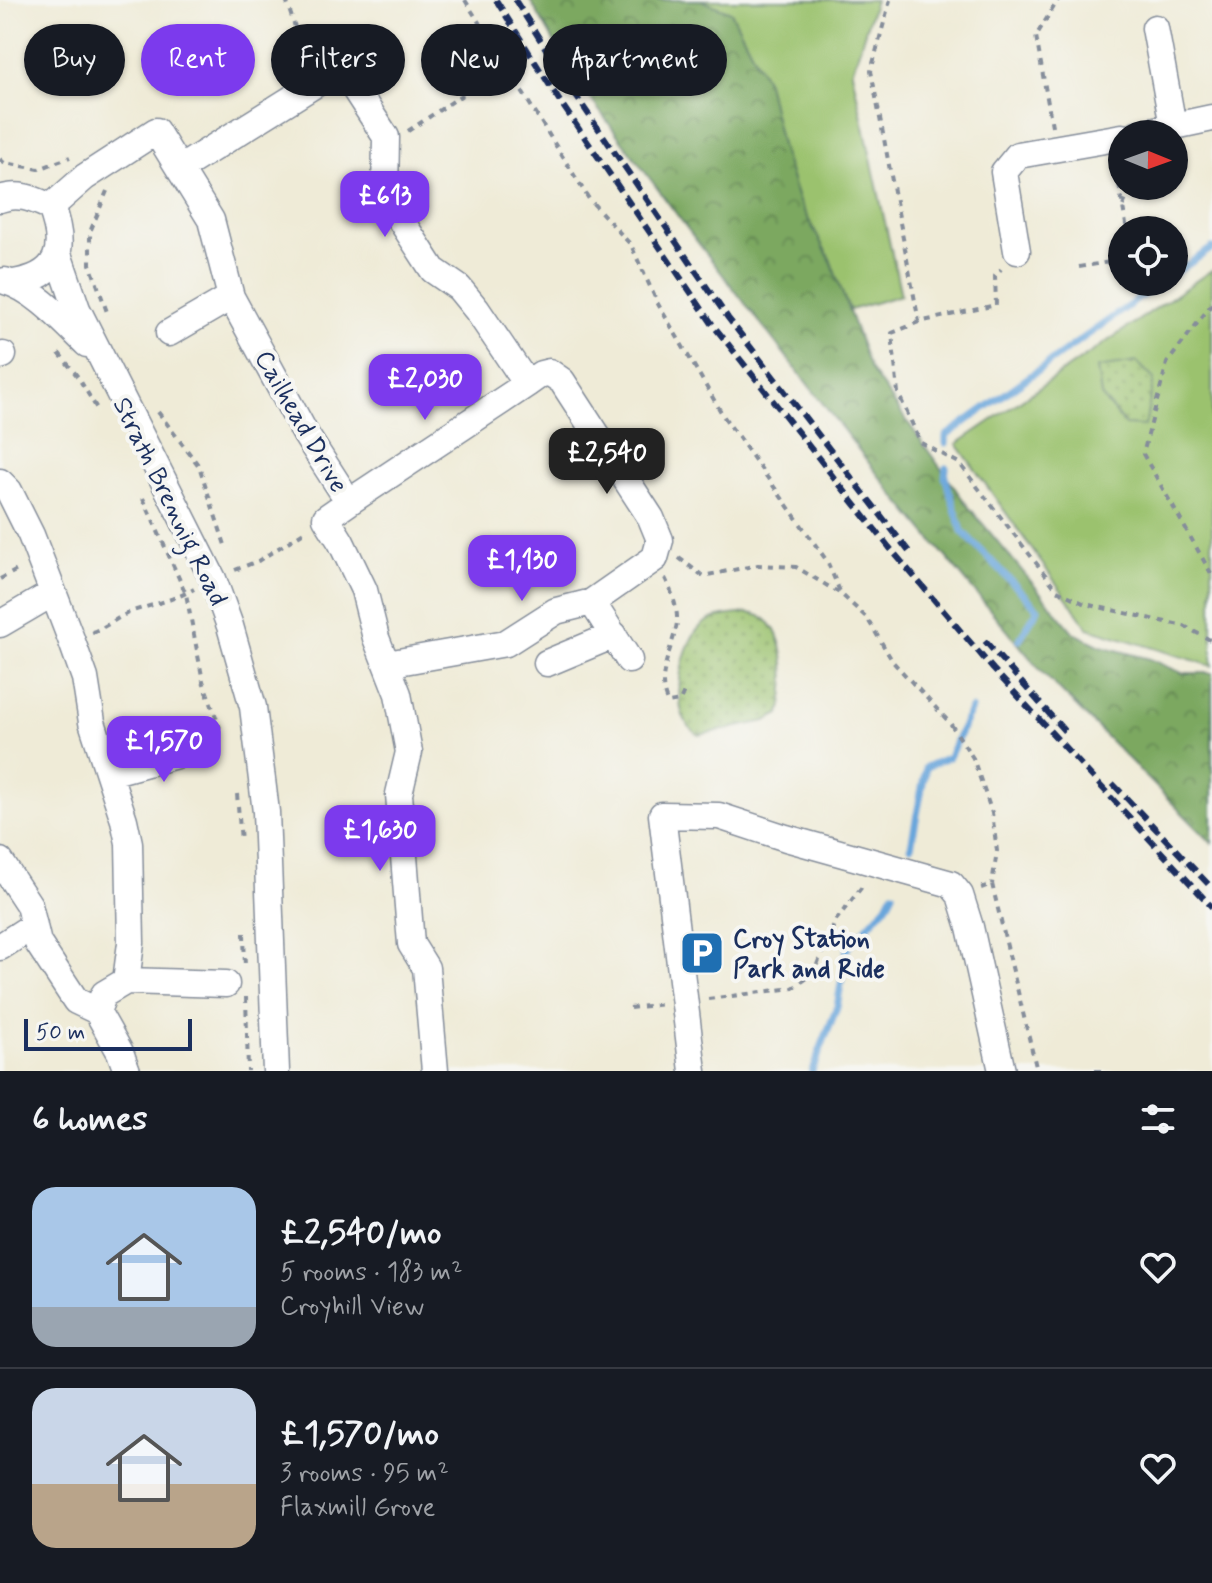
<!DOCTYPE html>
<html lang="en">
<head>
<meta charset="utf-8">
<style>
	:root { --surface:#171b24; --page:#20242c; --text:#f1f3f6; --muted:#9ea1a6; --line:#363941; --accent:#7c3aed }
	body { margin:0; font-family:Mynerve,sans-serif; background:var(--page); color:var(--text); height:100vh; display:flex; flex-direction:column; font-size:30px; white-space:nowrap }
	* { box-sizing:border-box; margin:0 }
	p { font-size:26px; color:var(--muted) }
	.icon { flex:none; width:44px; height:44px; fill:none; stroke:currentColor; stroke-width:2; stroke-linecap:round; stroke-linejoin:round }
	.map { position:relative; height:1071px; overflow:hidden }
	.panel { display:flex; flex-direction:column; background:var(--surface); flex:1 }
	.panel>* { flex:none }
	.guide { position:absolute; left:24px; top:24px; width:800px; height:72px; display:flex; gap:16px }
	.needle { width:52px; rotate:91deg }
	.tools { position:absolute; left:1108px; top:120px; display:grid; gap:16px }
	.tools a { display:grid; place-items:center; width:80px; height:80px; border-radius:50%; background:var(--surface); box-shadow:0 2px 6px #0004; font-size:40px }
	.scale { position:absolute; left:24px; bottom:20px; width:168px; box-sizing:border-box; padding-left:8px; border:4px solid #1b2f5e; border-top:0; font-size:22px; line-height:28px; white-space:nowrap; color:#1b2f5e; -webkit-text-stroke:6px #f6f6f2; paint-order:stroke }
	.price { position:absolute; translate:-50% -68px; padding:0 18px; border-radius:16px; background:var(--accent); color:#fff; font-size:26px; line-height:52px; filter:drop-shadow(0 2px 4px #0008) }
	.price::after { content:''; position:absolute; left:50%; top:48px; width:24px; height:18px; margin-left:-12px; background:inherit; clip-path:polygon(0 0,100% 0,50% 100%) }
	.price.on { background:#222; color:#fff }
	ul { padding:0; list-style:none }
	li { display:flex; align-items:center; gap:24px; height:200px; padding:0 32px }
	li+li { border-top:2px solid var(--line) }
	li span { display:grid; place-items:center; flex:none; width:224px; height:160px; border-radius:24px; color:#555 }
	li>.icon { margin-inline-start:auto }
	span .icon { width:96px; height:96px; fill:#fffc; stroke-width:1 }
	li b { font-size:34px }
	h2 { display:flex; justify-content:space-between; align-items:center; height:96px; padding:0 32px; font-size:34px }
	.chip { padding:0 28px; border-radius:36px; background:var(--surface); box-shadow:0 2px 6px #0004; font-size:28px; line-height:72px }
	.chip.on { background:var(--accent); color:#fff }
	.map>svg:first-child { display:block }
	.grass { fill:#9bc26e; stroke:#5b7866; stroke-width:2 }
	.forest { fill:url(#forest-crowns); stroke:#4c6c60; stroke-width:2 }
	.park { fill:url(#park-dots); stroke:#5b7866; stroke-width:2 }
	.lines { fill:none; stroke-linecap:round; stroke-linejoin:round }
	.stream { stroke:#69a6db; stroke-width:7 }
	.minor-casing { stroke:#858d9a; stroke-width:29 }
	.path { stroke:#858d9a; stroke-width:4; stroke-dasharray:6 6; stroke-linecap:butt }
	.minor { stroke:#fff; stroke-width:26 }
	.rail { stroke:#1b2f5e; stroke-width:6; stroke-dasharray:12 6; stroke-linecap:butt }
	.labels { text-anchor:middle; stroke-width:8; stroke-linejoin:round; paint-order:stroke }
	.street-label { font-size:26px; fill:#1b2f5e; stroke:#f6f6f2 }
	.poi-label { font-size:26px; font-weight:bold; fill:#1b2f5e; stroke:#f6f6f2; text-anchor:start }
</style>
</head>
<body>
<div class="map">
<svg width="1212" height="1071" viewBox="0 0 1212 1071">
	<defs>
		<pattern id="forest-crowns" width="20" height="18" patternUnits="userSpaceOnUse" patternTransform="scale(2)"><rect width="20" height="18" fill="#7ca861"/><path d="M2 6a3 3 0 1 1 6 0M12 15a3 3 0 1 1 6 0" fill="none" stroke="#658953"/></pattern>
		<pattern id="park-dots" width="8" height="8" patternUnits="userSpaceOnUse" patternTransform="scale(2)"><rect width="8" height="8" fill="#9bc26e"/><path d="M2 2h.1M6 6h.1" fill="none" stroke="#7e9e5e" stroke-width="1.8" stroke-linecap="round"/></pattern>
	</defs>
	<rect width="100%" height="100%" fill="#f6f6f2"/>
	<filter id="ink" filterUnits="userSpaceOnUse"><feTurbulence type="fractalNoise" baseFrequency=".0125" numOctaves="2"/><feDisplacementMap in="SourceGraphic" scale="16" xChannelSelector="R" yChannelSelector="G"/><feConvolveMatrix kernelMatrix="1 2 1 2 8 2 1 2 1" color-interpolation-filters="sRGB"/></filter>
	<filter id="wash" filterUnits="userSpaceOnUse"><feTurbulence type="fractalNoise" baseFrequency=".006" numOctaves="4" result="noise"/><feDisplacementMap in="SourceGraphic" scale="32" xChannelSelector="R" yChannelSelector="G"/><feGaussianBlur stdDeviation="1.8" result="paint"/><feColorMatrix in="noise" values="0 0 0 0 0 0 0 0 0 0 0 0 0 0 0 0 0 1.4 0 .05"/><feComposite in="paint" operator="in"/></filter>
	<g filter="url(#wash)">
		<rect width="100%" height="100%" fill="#efebd7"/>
		<path class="grass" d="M694 0H875L852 72 901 295 850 310Z
			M1212 270V666L1088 628 957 444Z"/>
		<path class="forest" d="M530 0H701L731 12 767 82 782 149 799 202 830 259 870 369 967 505 1074 633 1101 646 1150 659 1182 673H1212V843L1041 671 890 490 695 239 575 78Z"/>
		<path class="park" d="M1137 362 1154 379 1145 426 1125 425 1101 396 1097 368Z
			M747 613C790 615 788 684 780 714L766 721 699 735C667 720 679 648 700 627 711 615 732 615 747 613Z"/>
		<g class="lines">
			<path class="stream" d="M1174 274 1212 248
				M946 443V436L1162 282
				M946 468 945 477 962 531 1038 609 1019 640
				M911 846 926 767 949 757 971 709
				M812 1071 837 1007 847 949 887 905 893 893"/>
		</g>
	</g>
	<g filter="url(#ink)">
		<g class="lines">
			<g class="minor-casing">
				<path id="minor" d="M1155 28 1173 126
					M1137 134 1212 118
					M181 168 325 78C337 75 341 74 351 83L386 137 385 196 433 270 459 288 477 310 527 384 541 374 549 372 562 381 651 518 660 540 655 558 592 602 556 611 506 643 387 664
					M0 199C19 192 33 199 51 207 67 249 60 276 13 283
					M51 207 85 177 156 131 211 220 231 297 306 435 349 502 326 518 341 542 364 590 376 638 398 694 409 752 399 794 411 944 426 968 435 1071
					M1017 251 1004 172 1018 155 1122 137
					M58 254 77 309 213 579 230 626 253 707 266 812 276 1071
					M5 281C35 289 65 323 87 344
					M169 333 231 297
					M0 356 3 355
					M0 482 9 491 31 535 71 639 85 678 92 722 124 820 129 843 131 943 126 981 104 994 97 1011
					M349 502 527 384
					M592 602 629 660
					M0 624 53 593
					M547 663 614 635
					M110 773 206 747
					M0 861 29 905 38 943 76 1001 97 1011 120 1052 127 1071
					M0 947 34 925
					M126 981 226 984
					M693 1071 662 815 719 816 786 838 951 884 960 895 970 927 1002 1071"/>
			</g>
			<path class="path" d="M286 0 296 30 314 59
				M465 0 589 199 631 245 658 304 724 417 827 561 841 594
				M890 0 871 71 919 322 996 305 995 276 1001 269
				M1052 126 1036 36 1058 0
				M408 131 506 66
				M0 159 4 163 39 169 70 157
				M1115 161 1127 230
				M107 191 90 232V264L107 312
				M1123 206 1132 186
				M1079 267 1122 260
				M1212 304 1167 363 1143 454 1212 575
				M919 322 892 333 898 393 921 443 959 463 1057 590 1085 604 1184 626 1212 641
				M59 353 78 377 99 412
				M158 412 199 466 225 545
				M143 498 186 594 203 681 220 728
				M679 558 703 576 758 565 796 567 841 594 867 618 893 662 950 723 973 758 992 813 997 851 992 884
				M235 570 258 561 307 530
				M665 578C672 592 680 613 676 628 671 651 655 680 668 703L680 701 685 690
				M0 579 19 569
				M92 632C107 627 119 616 133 611 154 604 174 600 194 589
				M237 794 241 841
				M981 888 992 884 1037 1071
				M244 933 245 969
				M246 997 248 1071
				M708 999 793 988 813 974 836 920 865 883
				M630 1008 664 1004
				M1095 1071H1101"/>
			<use href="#minor" class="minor"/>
			<path class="rail" d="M496 0 559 100 713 325 889 547 993 669 1212 907
				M515 0 574 93 728 318 910 553
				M985 641 1067 734
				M1113 784 1212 888"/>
		</g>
	</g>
	<defs>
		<g id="parking-square" transform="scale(2.3)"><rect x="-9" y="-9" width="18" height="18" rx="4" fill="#1f6fb2" stroke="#f6f6f2"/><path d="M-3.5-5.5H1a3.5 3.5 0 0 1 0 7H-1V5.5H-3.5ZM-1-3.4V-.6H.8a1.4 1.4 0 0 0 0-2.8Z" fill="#fff"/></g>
	</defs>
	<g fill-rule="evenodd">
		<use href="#parking-square" x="702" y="953"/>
	</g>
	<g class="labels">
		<g class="street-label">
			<text transform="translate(302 421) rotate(60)" y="9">Cailhead Drive</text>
			<text transform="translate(171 501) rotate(64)" y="9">Strath Brennig Road</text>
		</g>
		<g class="poi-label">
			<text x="733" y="947">Croy Station<tspan x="733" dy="30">Park and Ride</tspan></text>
		</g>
	</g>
</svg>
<div class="tools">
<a><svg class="needle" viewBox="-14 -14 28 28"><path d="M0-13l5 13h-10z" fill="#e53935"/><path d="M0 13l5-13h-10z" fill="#9ea1a6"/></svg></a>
<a><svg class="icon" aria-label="locate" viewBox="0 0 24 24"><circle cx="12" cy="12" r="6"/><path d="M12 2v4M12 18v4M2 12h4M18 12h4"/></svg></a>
</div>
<div class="scale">50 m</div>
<b class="price" style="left:385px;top:239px">£613</b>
<b class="price" style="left:425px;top:422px">£2,030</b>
<b class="price on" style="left:607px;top:496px">£2,540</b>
<b class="price" style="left:522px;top:603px">£1,130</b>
<b class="price" style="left:164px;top:784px">£1,570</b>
<b class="price" style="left:380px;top:873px">£1,630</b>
<div class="guide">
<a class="chip">Buy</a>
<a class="chip on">Rent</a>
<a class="chip">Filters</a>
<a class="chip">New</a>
<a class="chip">Apartment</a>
</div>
</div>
<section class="panel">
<h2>6 homes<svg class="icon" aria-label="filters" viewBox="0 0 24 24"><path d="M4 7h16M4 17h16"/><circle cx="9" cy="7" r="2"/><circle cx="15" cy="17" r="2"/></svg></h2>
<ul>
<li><span style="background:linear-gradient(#a9c7e8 75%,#9aa5b1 0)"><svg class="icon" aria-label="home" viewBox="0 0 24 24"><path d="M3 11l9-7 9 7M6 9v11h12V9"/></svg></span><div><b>£2,540/mo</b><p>5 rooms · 183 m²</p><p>Croyhill View</p></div><svg class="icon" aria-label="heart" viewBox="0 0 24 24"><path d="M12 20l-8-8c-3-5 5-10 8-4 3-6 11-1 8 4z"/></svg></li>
<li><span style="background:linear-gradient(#c9d6e8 60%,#b9a48a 0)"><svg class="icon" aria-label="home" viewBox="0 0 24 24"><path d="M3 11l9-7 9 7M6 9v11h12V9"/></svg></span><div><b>£1,570/mo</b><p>3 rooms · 95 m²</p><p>Flaxmill Grove</p></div><svg class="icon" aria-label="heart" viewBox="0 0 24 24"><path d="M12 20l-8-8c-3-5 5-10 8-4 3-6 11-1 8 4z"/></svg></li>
</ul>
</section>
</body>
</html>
